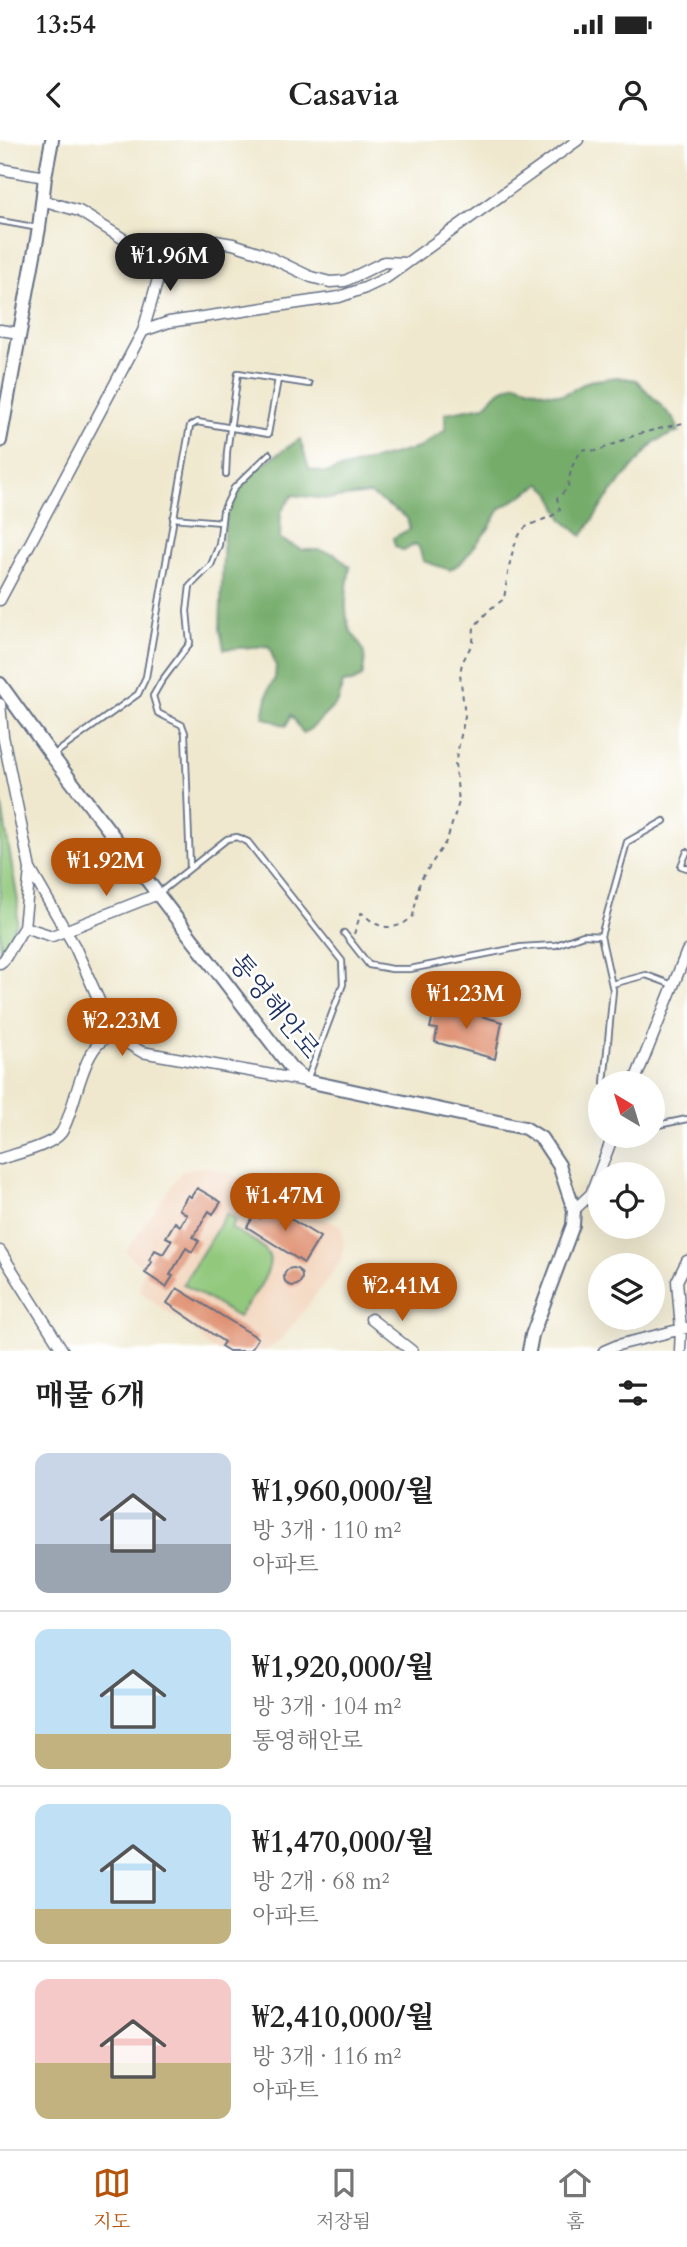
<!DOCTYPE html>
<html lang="ko">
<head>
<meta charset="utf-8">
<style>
	:root { --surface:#fff; --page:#f2f2f2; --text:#222; --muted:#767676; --line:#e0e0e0; --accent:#b45309 }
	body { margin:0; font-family:Cardo,"Noto Serif KR",serif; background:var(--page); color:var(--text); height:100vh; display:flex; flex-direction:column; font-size:26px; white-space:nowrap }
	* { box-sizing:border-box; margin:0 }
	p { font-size:23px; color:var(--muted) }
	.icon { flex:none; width:38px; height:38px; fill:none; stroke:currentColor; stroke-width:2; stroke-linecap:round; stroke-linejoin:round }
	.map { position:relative; height:1211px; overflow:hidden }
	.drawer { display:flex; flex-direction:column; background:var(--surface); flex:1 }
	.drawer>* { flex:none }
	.needle { width:46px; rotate:322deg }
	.tools { position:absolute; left:588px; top:931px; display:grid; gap:14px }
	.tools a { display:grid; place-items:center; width:77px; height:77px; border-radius:50%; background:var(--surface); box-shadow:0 7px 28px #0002; font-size:35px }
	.price { position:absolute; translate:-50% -60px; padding:0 16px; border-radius:24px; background:var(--accent); color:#fff; font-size:23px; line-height:46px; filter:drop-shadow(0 2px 4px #0008) }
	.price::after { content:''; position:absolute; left:50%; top:42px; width:21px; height:16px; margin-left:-10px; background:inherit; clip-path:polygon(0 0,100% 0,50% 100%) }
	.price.active { background:#222; color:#fff }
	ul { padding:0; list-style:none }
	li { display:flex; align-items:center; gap:21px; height:175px; padding:0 35px }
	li+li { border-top:2px solid var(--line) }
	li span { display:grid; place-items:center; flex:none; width:196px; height:140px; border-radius:14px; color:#555 }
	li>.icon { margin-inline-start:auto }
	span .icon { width:84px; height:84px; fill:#fffc; stroke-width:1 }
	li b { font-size:30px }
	h2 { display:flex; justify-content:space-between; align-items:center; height:84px; padding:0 35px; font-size:30px }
	.status { display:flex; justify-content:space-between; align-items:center; height:49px; padding:0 35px; background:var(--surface); direction:ltr }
	.status svg { height:19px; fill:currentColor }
	header { display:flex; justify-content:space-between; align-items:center; height:91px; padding:0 35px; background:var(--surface); font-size:32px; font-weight:800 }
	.dock { display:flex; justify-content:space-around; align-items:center; height:98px; border-top:2px solid var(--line); background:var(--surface); font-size:19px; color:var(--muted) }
	.dock a { display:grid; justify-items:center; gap:4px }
	.dock .active { color:var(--accent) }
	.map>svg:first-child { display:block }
	.built { fill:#f2d5bd }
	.green { fill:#91c87b; stroke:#567c6c; stroke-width:2 }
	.forest { fill:#74ac6b; stroke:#486e64; stroke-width:2 }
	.building { fill:#df8f70 }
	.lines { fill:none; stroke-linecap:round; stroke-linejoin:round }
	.service-casing { stroke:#657085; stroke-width:8 }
	.minor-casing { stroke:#657085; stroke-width:13 }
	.tertiary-casing { stroke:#657085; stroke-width:16 }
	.path { stroke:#657085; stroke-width:2; stroke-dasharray:5 5; stroke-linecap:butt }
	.service { stroke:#fff; stroke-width:4.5 }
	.minor { stroke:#fff; stroke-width:10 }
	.tertiary { stroke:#fff; stroke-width:12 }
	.labels { text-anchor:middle; stroke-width:5; stroke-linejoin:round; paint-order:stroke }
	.street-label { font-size:26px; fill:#1b2f5e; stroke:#fff }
</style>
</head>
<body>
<div class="status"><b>13:54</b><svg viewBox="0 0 49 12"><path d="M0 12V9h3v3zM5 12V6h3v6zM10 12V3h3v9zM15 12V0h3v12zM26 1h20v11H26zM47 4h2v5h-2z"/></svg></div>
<header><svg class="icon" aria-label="back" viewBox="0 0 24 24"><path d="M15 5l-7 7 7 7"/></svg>Casavia<svg class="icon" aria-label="person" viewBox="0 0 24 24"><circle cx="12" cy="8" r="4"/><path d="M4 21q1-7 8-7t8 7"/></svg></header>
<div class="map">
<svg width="687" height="1211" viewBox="0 0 687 1211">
	<rect width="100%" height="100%" fill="#fff"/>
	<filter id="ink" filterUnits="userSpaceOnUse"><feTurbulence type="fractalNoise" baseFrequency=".0143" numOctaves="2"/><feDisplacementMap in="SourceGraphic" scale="14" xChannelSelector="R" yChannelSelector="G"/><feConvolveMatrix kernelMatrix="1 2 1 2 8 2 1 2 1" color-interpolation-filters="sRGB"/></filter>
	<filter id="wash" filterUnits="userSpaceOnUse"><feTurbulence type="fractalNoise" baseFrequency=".00686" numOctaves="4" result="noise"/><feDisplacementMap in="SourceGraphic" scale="28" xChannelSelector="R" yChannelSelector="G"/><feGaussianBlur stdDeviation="1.57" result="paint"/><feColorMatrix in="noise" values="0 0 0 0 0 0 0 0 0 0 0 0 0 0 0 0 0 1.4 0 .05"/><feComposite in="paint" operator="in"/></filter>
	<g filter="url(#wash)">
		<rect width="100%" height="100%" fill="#efe8ce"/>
		<path class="built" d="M205 1027 233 1034 305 1073 341 1085 344 1103 341 1121 284 1197 266 1211H219L210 1208 196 1192 139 1151 143 1128 126 1112 182 1030Z"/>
		<path class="green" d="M0 656 18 761 17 782 6 807 0 814Z
			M227 1073 236 1079 231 1088C242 1095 261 1102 268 1114 277 1129 247 1164 238 1177L183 1144Z"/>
		<path class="forest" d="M617 237 636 240 674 279 679 291 654 302 607 358 582 396 563 380 550 352 541 344 500 369 489 388 462 422 450 430 423 421 419 407 415 404 404 411 395 406 393 398 410 389 407 378 370 354 328 359 293 355 281 372 280 399 302 410H318L335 414 350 427C347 446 343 468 349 487 350 492 355 496 358 501 367 513 365 524 362 537L352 542 343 543 338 562 312 588 303 593 291 575 286 586 263 577 269 548 275 538 276 526 269 506 224 509 220 489 224 391 227 374 245 336 300 299 309 329 325 333 418 308 445 290V273L484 266 499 251 516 243 543 252 563 255 589 241Z"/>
		<g id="blocks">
			<path class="building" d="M436 863 502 882 495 919 435 902 437 889 430 888Z
				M197 1048 221 1062 213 1074 209 1071 193 1097 199 1101 192 1112 186 1108 170 1135 173 1136 166 1147 145 1133 152 1122 149 1120 155 1110 163 1114 172 1100 166 1097 175 1082 180 1086 187 1075 179 1069 188 1055 191 1057Z
				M268 1065 320 1097 304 1123 247 1087 255 1074 260 1078Z
				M284 1137a9 9 0 1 1 18 0a9 9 0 1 1-18 0Z
				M177 1148 258 1198 250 1211H229L221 1206 224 1202 167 1163Z"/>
		</g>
	</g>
	<g filter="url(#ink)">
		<use href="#blocks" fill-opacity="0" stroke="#657085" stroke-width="2"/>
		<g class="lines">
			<g class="service-casing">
				<path id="service" d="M0 81 39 88
					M226 334 227 312 238 233 309 244
					M173 378 221 382
					M53 615 138 554 146 537 190 286 197 282 268 294 278 239
					M687 712 681 726 687 728
					M190 728 185 593 182 585 158 573 153 556 161 542 190 503 187 471 190 446 211 425 219 405 223 371 234 348 269 314
					M159 753 227 699 237 697 248 702 342 821 343 844 307 940
					M344 793 369 825 392 829H410L521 807 556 805 583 795 601 796
					M612 844 646 835 673 845
					M604 943 613 850 601 796 627 702 664 681
					M653 986 687 979"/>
			</g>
			<g class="minor-casing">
				<path id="minor" d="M0 29 45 37
					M42 60 79 71 130 103 165 106 181 101 203 99 233 104 261 113 311 137 330 142 345 141 384 122 406 123
					M0 190 19 193
					M143 191 158 139 165 106
					M0 460 143 191 169 182 339 157 365 148 386 138 578 0
					M0 564 3 596 30 729 75 807 115 896
					M24 787 52 796 158 754
					M0 823 4 820 24 787 30 730
					M634 943 687 811
					M0 1019C15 1014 51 1006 61 993 76 972 82 896 115 896L142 912 306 941
					M574 1070 591 1054 613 996
					M0 1111 63 1211
					M371 1179 412 1211
					M604 1211 618 1205 686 1188
					M680 1211 681 1189 677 1141 687 1121"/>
			</g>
			<g class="tertiary-casing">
				<path id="tertiary" d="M0 301 39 88 45 37 52 0
					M0 544 52 616 291 928 307 941 525 988 541 998 559 1025 574 1070 573 1085 532 1195 529 1211"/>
			</g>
			<path class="path" d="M354 794 361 773 364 774C378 790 397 792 413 776L420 741 447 700 459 662 455 624 465 576 460 534 462 523 473 502 474 487 490 469 504 459C507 441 511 398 526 387 538 380 551 379 560 370L557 358 568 348C570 331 572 321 584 309L597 311 638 294 687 282"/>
			<use href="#service" class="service"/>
			<use href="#minor" class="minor"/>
			<use href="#tertiary" class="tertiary"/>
		</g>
	</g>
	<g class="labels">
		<g class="street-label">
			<text transform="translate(275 866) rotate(51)" y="9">통영해안로</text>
		</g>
	</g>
</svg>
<div class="tools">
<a><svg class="needle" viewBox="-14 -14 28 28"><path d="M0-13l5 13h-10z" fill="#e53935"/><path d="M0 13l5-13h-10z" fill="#767676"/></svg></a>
<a><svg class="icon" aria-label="locate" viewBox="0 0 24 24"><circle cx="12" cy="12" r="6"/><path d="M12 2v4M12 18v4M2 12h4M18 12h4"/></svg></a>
<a><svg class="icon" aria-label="layers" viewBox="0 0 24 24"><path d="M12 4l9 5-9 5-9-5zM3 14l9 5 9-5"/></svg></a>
</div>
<b class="price active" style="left:170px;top:153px">₩1.96M</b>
<b class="price" style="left:106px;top:758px">₩1.92M</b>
<b class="price" style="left:466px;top:891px">₩1.23M</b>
<b class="price" style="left:122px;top:918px">₩2.23M</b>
<b class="price" style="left:285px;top:1093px">₩1.47M</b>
<b class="price" style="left:402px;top:1183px">₩2.41M</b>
</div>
<section class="drawer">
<h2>매물 6개<svg class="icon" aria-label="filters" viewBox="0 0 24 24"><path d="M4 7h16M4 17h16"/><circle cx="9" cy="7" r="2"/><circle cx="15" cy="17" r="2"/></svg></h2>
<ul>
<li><span style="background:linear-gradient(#c9d6e8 65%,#9aa5b1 0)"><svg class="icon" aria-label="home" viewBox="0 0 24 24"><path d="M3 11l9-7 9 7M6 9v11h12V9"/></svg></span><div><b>₩1,960,000/월</b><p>방 3개 · 110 m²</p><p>아파트</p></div></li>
<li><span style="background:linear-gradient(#bfe0f5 75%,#c2b280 0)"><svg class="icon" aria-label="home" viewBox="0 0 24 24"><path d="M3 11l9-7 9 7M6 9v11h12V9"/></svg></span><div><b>₩1,920,000/월</b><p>방 3개 · 104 m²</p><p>통영해안로</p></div></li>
<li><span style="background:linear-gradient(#bfe0f5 75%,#c2b280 0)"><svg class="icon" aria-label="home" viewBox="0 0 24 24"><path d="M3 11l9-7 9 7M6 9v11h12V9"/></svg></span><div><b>₩1,470,000/월</b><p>방 2개 · 68 m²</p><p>아파트</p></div></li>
<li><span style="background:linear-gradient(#f6c9c9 60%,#c2b280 0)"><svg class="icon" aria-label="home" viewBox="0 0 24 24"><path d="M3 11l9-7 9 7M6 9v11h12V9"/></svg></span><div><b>₩2,410,000/월</b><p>방 3개 · 116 m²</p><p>아파트</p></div></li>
</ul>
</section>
<nav class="dock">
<a class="active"><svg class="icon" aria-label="map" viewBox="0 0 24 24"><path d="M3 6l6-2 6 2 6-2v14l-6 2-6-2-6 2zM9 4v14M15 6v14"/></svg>지도</a>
<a><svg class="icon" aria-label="saved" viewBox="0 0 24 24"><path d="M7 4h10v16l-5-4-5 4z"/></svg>저장됨</a>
<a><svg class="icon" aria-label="home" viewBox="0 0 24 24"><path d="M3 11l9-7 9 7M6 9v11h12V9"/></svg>홈</a>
</nav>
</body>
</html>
